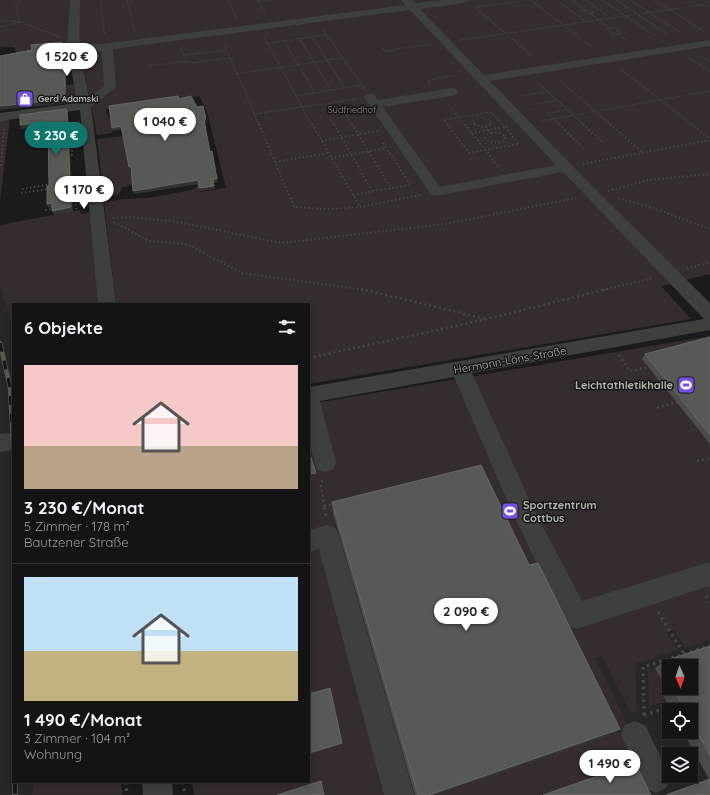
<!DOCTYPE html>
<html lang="de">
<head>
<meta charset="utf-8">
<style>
	:root { --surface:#141414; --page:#1d1d1d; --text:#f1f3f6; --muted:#9d9ea0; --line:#333334; --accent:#0f766e }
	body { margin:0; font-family:Quicksand,sans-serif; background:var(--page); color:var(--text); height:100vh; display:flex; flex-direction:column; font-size:15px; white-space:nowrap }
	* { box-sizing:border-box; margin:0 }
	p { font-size:13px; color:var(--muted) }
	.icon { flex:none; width:22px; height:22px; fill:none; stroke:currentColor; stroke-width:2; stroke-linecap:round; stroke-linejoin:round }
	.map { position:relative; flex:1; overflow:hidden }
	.panel { position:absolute; left:12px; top:303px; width:298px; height:480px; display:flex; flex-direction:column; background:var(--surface); border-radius:0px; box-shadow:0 2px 10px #0003,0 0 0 1px var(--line) }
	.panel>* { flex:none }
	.needle { width:26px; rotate:177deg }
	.fabs { position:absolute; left:662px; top:659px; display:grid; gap:8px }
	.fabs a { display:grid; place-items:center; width:36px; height:36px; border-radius:0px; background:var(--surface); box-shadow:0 2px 10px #0003,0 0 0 1px var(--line); font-size:20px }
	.price { position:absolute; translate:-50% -34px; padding:0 9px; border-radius:14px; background:#fff; color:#222; font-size:13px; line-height:26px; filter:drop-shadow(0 1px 2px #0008) }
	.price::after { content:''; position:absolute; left:50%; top:24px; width:12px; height:9px; margin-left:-6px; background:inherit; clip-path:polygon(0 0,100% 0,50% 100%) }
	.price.current { background:var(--accent); color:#fff }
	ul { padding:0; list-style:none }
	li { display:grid; align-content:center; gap:8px; height:212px; padding:0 12px }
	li+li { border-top:1px solid var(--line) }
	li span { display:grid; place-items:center; height:124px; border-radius:0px; color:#555 }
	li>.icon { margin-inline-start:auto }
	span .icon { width:72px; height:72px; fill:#fffc; stroke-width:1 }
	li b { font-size:17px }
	h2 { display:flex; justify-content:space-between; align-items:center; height:48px; padding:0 12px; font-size:17px }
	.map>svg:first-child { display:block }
	.built { fill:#272826; fill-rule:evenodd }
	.green { fill:#352c2e }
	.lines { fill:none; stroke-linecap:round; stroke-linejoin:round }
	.path-far3 { stroke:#454741; stroke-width:1.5; stroke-dasharray:1 1.5; stroke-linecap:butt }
	.path-far2 { stroke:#454741; stroke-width:2; stroke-dasharray:1.5 2.5; stroke-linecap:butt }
	.path-far1 { stroke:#454741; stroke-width:2.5; stroke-dasharray:2 3; stroke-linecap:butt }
	.path { stroke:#454741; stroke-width:3.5; stroke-dasharray:2.5 4; stroke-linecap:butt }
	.minor { fill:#3e403b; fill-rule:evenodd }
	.rail-far1-casing { stroke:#585b54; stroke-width:4.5 }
	.rail-casing { stroke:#585b54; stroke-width:5.5 }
	.rail-far1 { stroke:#151615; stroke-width:3; stroke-dasharray:9; stroke-linecap:butt }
	.rail { stroke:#151615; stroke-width:4; stroke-dasharray:12; stroke-linecap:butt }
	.wall { fill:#4c4d4a; fill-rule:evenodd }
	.shaded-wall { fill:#333432 }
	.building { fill:#575954; stroke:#666862 }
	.labels { text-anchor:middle; stroke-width:3; stroke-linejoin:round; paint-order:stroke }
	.far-poi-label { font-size:9px; font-weight:bold; fill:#b6baae; stroke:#151615; text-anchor:start }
	.far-park-label { font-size:9px; fill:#a2878f; stroke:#151615 }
	.street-label { font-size:11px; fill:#b6baae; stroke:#151615 }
	.poi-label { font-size:11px; font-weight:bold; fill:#b6baae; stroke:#151615; text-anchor:end }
</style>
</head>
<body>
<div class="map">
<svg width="710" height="795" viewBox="0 0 710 795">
	<rect width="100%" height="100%" fill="#1a1b1a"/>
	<path class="built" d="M0 286 9 315 13 343V782H33L32 795H0Z
		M710 618V795H511L639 748 595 658ZM669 666H691V688H669ZM669 710H691V732H669ZM669 754H691V776H669Z"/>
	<path class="green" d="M0 0H70L69 50 64 51 63 46 41 59 70 55 72 62H69V60L19 62 14 47H0Z
		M79 0H710V274L661 286 691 319 309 384V304H116L104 202 124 199 147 198 192 190 199 185 200 192 226 188 207 111 199 96 106 109V113L111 120 113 133 97 135 79 46Z
		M75 84 78 102 70 105V101H67L66 85Z
		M10 118 0 202V119Z
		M80 121 81 132 46 137V128L68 125V122Z
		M124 136 130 170 132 171 133 185 122 187 119 195 104 198 97 139Z
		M86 191 87 205 79 207 78 196 72 197V193Z
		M80 210 81 214 90 212 100 304H13V343L9 315 0 286V225Z
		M710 336V640L685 648 674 630 667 633 678 650 635 664 637 711 631 712 602 656 595 658 639 748 621 755 626 766 545 795H194L192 782H309V404Z
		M655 668 668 691 662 693 666 701 649 707 648 670Z
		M33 782H121L122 795H32Z"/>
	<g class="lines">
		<path class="path-far3" d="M100 0 105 35
			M127 0 135 31
			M228 0 236 18
			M258 0 265 14
			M531 0 594 49
			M586 0 610 18
			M602 0 655 36
			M616 0 667 34
			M630 0 680 32
			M655 0 705 32
			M573 1 585 10
			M259 2 273 0
			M561 3 585 21
			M474 7 529 0
			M476 8 534 58
			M585 10H589L594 13 587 14 582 11Z
			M617 10 628 8
			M590 14 610 28
			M0 20 20 22 15 0
			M0 27 20 22 60 37
			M615 28 621 33 613 34 607 29Z
			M323 30 364 88
			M617 33 627 41
			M264 37 312 125
			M312 37 345 88
			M299 38 331 90
			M284 40 315 93
			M461 40 701 5 710 7
			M224 43 259 125
			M267 43 326 35
			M181 48 186 61 192 63 230 58
			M383 48 385 51 431 44
			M184 55 226 50
			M702 57 710 62
			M689 58 710 72
			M149 66 186 61
			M620 69 693 125
			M237 74 342 58
			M559 80 611 125
			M430 83 428 80 459 75
			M538 83 584 125
			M295 96 362 85
			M520 96 547 92
			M449 105 465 125
			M530 105 557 100
			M254 114 357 99
			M346 115 352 125
			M476 115 489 120 491 121 490 125
			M330 118 334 125
			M541 121 710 91
			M448 125 444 120 491 112 503 125
			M476 125 472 122 478 117
			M560 125 547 113 567 110"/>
		<path class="path-far2" d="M259 124 294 207 325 209 360 207 420 195
			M312 124 360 207
			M334 124 372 191
			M352 124 391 188
			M447 124 469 153 519 144 502 124
			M465 124 498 166
			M474 124 483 127 491 124
			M559 124 582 147
			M583 124 603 143
			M610 124 642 152
			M691 124 710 139
			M486 127 491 133
			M471 133 509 126
			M491 133H499L505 136V140C498 144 491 144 485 138L486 135Z
			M321 141 378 131
			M383 143 410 184
			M69 149H72V156
			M331 158 386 148
			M275 162 328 153
			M583 164 710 140
			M1 166 4 129
			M70 186 73 185 74 191
			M22 189 52 184
			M608 191 648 180 710 174
			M21 193 49 189
			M353 195 409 185
			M618 198 653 208 710 229
			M72 200 75 199 76 209
			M45 210 54 209
			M113 218 131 217 177 222 282 243 445 224 576 198
			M114 222 149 241 187 244 242 273 365 290
			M687 269 710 262
			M603 290 653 278"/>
		<path class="path-far1" d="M361 289 486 319
			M619 355 629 370
			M309 358 487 319 607 289
			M630 371 648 367
			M657 408 677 402
			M697 461 710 458
			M322 480 321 487 325 508
			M324 506 334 504"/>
		<path class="path" d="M324 507 326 516
			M706 596 710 602
			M658 612 684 654
			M644 715 643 667 710 646
			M644 715 670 707
			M126 782 127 795
			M183 782 185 795"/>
		<path class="minor" d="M70 0H80L79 48 91 44H102L405 5 401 0H412L415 3 441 0H469L464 3 420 9 484 75 710 40V46L490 81 587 181 710 303V330L472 373 532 506 582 601 710 562V586L576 629 567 625 512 512 454 377 320 401 336 463 333 470 325 472 317 470 309 441V387L704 319 563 172 436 196 431 195 364 97 366 94H374L378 100 452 88 456 89 458 92 456 95 452 96 383 107 440 187 556 165 410 10 113 49 116 87 91 107 116 304H98L80 110 0 121V113L77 103 67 44ZM95 50 102 52 104 86 89 97 81 57 87 52Z
			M13 432V450L0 452V434Z
			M327 525 335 528 339 536 414 795H384L319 549 309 552V530Z
			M635 721 645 725 671 778 666 788 656 793 646 788 621 735 625 725Z
			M142 782H172L173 795H143Z"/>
		<g class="rail-far1-casing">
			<path id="rail-far1" d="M0 343 10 387 13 444"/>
		</g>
		<g class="rail-casing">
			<path id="rail" d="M15 782V795"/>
		</g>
		<use href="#rail-far1" class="rail-far1"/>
		<use href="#rail" class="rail"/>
	</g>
	<path class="wall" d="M710 337V444L642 359 645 354Z
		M332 502 529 565 620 729 611 734 435 795H415L333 513Z
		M710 646V795H664L709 779 683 732H691V710H671L662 693 667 690 655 668 664 661ZM669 666 691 688H669Z"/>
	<path class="shaded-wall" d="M62 42 70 75 66 76 67 103 0 110V106Z
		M67 111 68 115 73 212 54 215 52 211Z
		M206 119 207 123H205L204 120Z
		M48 121 49 125 21 129 20 125Z
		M121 126 122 129 113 131 112 128Z
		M213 179H217L218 182 214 183Z
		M198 180 199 184 134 194 133 191Z
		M214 186 215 189 200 191 199 188Z
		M52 203 54 208H49L47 204Z
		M316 473V478L309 480V474Z
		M620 729 611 734 435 795H429Z
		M342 743 343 744 309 754V753Z"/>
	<path class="building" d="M62 42 68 71 65 72V99L0 106V56L32 50 31 45Z
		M178 96 179 99 191 96 197 107 203 106 206 119 204 120 210 152 212 151 217 179H213L214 186 199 188 198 180 133 191 131 167H129L121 126 112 128 109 106Z
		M66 109 67 111 71 207 52 211V203L47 204V186H49L48 121 20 125V115Z
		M710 337V435L645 354Z
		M309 451 316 473 309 474Z
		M481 465 529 565 538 563 620 729 429 795H418L332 502Z
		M710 646V755L691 721V710H685L673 688H691V666H669V670L664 661Z
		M330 688 342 743 309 753V694Z
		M635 763 651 795H543Z
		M710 779V795H667Z
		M321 781 324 795H277Z"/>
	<defs>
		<g id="shop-square" transform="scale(0.9)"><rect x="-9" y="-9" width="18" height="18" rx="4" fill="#784fdf" stroke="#151615"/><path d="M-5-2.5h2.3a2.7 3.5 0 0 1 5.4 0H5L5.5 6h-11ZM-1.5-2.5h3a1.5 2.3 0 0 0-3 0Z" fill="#fff"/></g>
		<g id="stadium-square" transform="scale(0.9)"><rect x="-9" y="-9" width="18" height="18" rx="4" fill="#784fdf" stroke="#151615"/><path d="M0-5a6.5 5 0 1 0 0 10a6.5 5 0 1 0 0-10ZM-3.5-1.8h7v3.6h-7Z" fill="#fff"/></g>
	</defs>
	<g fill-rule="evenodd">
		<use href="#shop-square" x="25" y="99"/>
		<use href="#stadium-square" x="686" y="385"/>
		<use href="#stadium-square" x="510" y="511"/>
	</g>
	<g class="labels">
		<g class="far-poi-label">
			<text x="38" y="102">Gerd Adamski</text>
		</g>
		<g class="far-park-label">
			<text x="352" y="113">Südfriedhof</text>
		</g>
		<g class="street-label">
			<text transform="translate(510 360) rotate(-10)" y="4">Hermann-Löns-Straße</text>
		</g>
		<g class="poi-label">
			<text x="673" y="389">Leichtathletikhalle</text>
			<text x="523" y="509" text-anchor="start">Sportzentrum<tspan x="523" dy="13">Cottbus</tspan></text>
		</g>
	</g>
</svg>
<div class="fabs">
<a><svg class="needle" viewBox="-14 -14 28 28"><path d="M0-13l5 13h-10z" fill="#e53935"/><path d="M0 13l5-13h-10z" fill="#9d9ea0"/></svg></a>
<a><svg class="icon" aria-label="locate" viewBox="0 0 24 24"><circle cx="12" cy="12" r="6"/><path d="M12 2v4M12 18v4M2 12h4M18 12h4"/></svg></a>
<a><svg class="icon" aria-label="layers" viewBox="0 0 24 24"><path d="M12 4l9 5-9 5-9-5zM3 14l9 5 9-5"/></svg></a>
</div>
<b class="price" style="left:67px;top:77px">1 520 €</b>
<b class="price" style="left:165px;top:142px">1 040 €</b>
<b class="price current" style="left:56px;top:156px">3 230 €</b>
<b class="price" style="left:84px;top:210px">1 170 €</b>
<b class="price" style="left:466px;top:632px">2 090 €</b>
<b class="price" style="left:610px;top:784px">1 490 €</b>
<section class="panel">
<h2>6 Objekte<svg class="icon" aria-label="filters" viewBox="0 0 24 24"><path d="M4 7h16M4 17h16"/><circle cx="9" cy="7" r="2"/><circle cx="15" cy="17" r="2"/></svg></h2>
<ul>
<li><span style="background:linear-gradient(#f6c9c9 65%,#b9a48a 0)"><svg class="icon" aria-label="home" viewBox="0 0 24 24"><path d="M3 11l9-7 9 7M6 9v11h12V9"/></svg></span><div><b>3 230 €/Monat</b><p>5 Zimmer · 178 m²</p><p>Bautzener Straße</p></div></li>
<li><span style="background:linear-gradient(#bfe0f5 60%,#c2b280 0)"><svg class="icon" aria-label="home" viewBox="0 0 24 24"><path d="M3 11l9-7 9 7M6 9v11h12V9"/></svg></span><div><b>1 490 €/Monat</b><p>3 Zimmer · 104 m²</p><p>Wohnung</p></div></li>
</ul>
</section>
</div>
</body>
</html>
